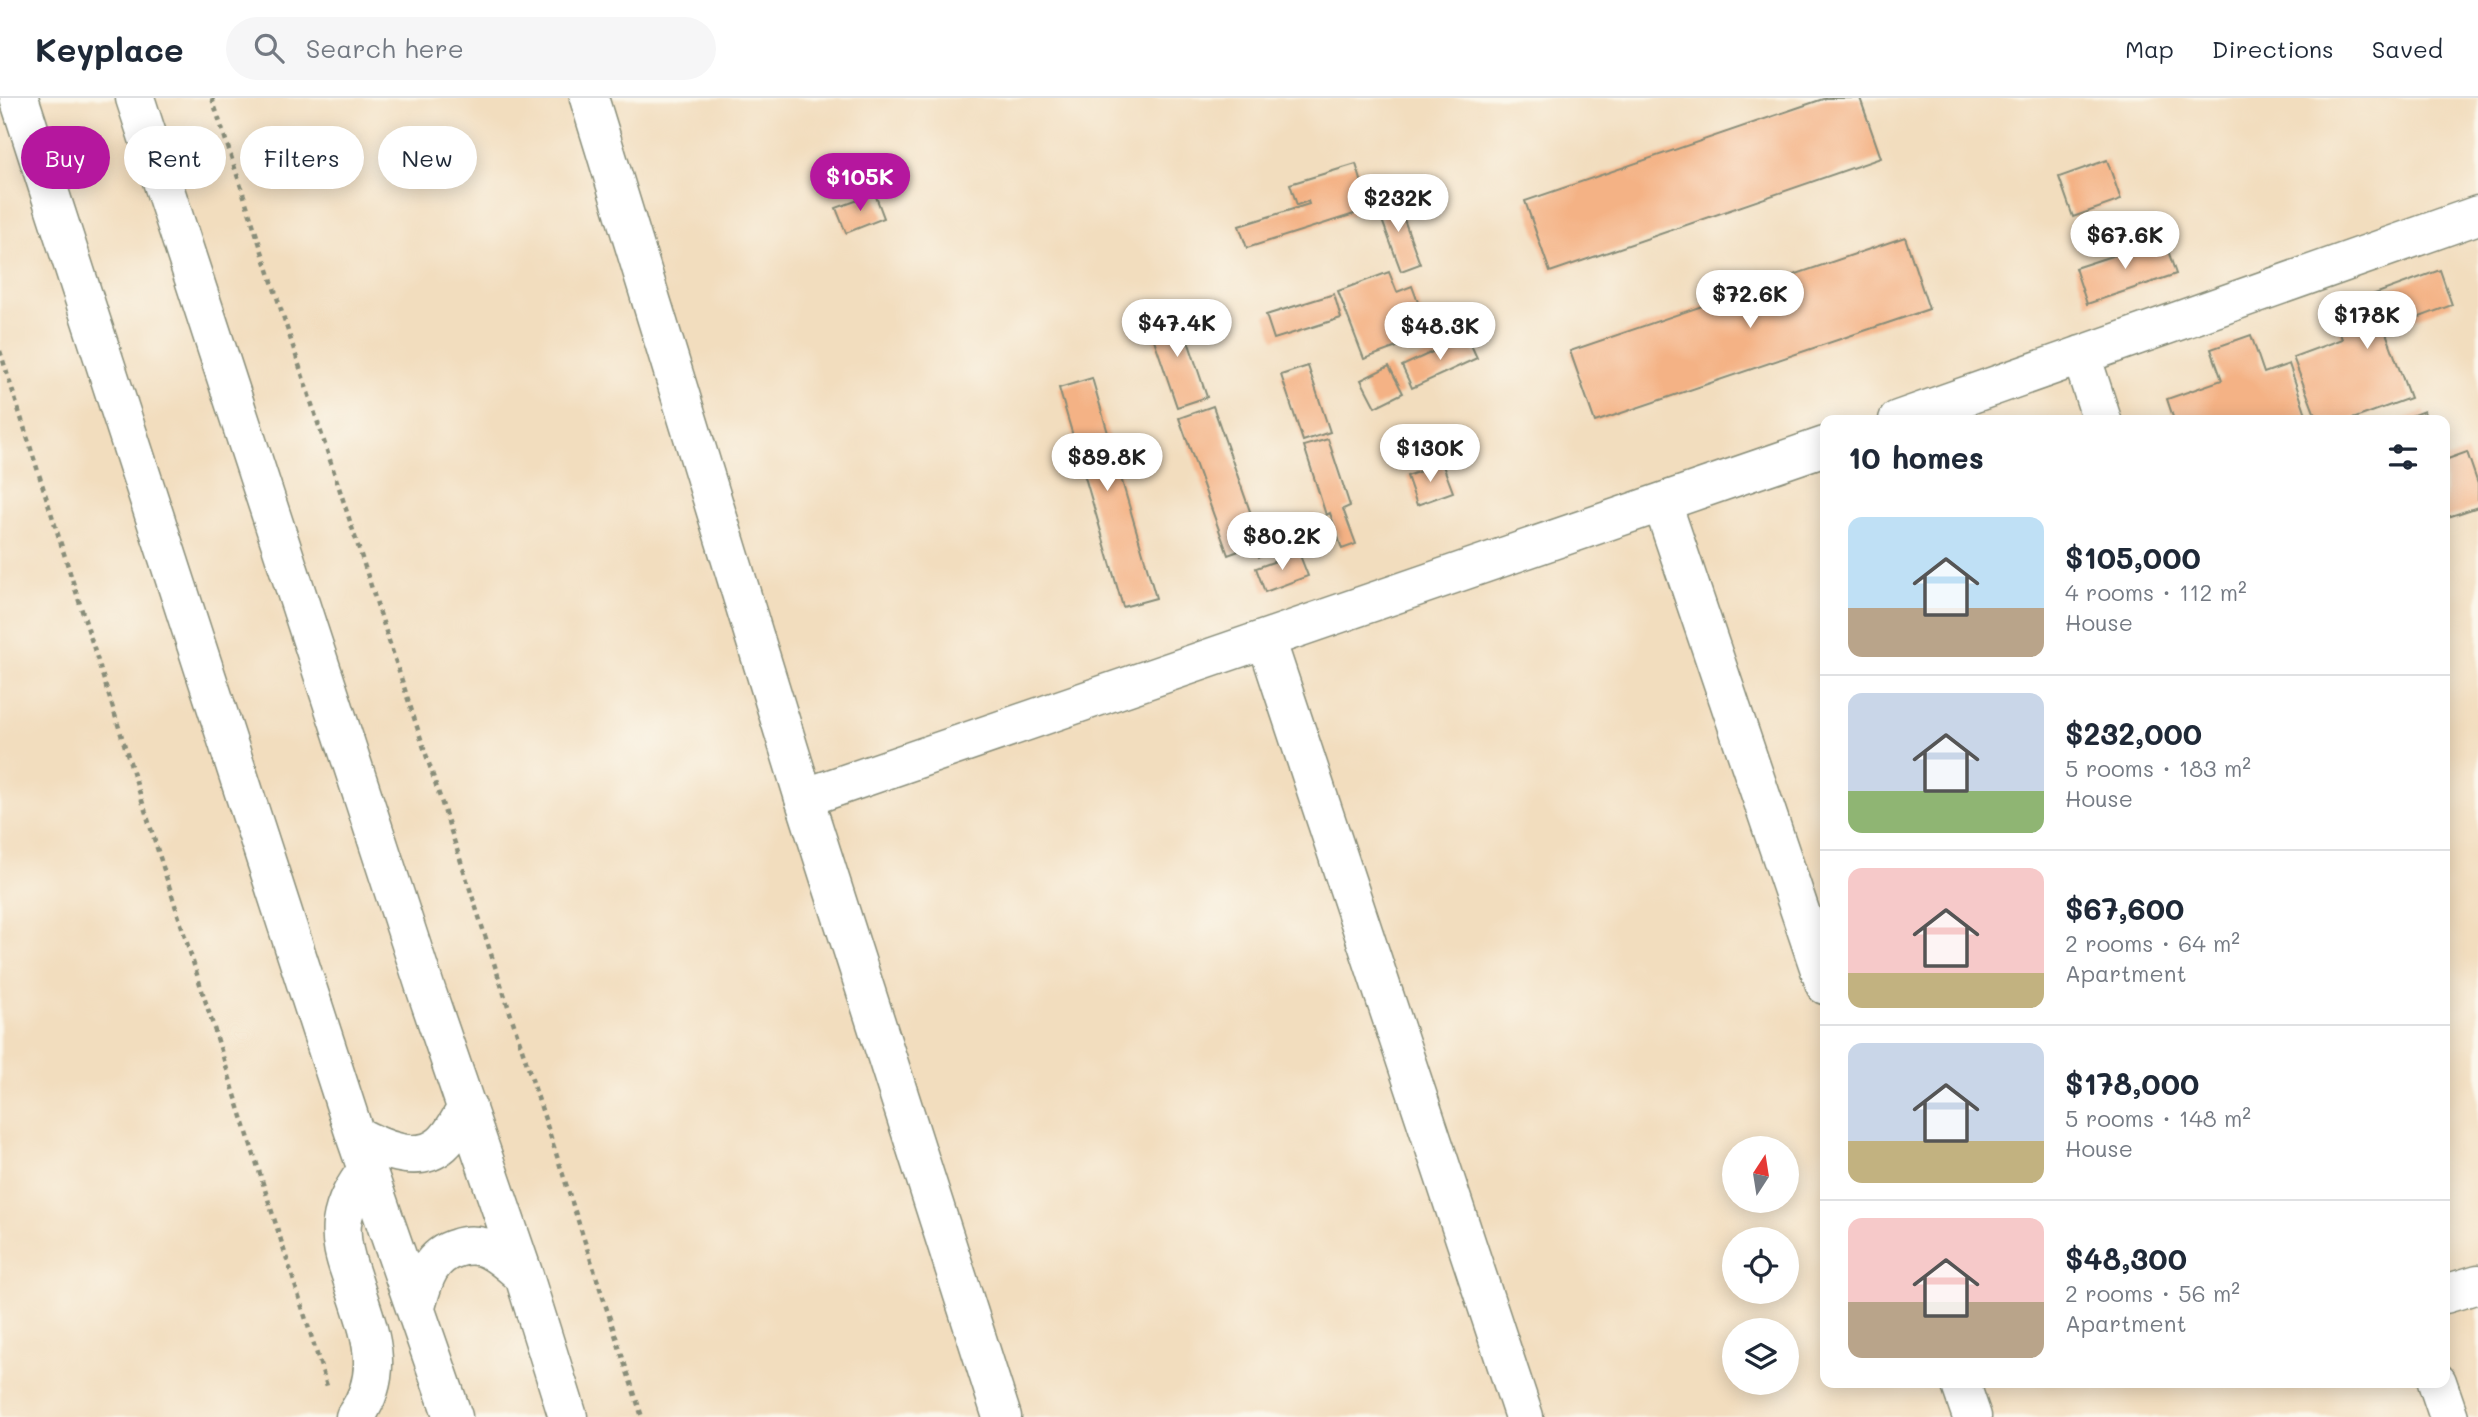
<!DOCTYPE html>
<html lang="en">
<head>
<meta charset="utf-8">
<style>
	:root { --surface:#fff; --page:#f6f6f7; --text:#1f2937; --muted:#747a83; --line:#e0e1e3; --accent:#b5179e }
	body { margin:0; font-family:Mali,sans-serif; background:var(--page); color:var(--text); height:100vh; display:flex; flex-direction:column; font-size:26px; white-space:nowrap }
	* { box-sizing:border-box; margin:0 }
	p { font-size:23px; color:var(--muted) }
	.icon { flex:none; width:38px; height:38px; fill:none; stroke:currentColor; stroke-width:2; stroke-linecap:round; stroke-linejoin:round }
	.map { position:relative; flex:1; overflow:hidden }
	.panel { position:absolute; left:1820px; top:317px; width:630px; height:973px; display:flex; flex-direction:column; background:var(--surface); border-radius:14px; box-shadow:0 4px 18px #0003 }
	.panel>* { flex:none }
	.banner { position:absolute; left:21px; top:28px; width:665px; height:63px; display:flex; gap:14px }
	.needle { width:46px; rotate:12deg }
	.controls { position:absolute; left:1722px; top:1038px; display:grid; gap:14px }
	.controls a { display:grid; place-items:center; width:77px; height:77px; border-radius:50%; background:var(--surface); box-shadow:0 4px 18px #0003; font-size:35px }
	.price { position:absolute; translate:-50% -60px; padding:0 16px; border-radius:24px; background:#fff; color:#222; font-size:23px; line-height:46px; filter:drop-shadow(0 2px 4px #0008) }
	.price::after { content:''; position:absolute; left:50%; top:42px; width:21px; height:16px; margin-left:-10px; background:inherit; clip-path:polygon(0 0,100% 0,50% 100%) }
	.price.current { background:var(--accent); color:#fff }
	ul { padding:0; list-style:none }
	li { display:flex; align-items:center; gap:21px; height:175px; padding:0 28px }
	li+li { border-top:2px solid var(--line) }
	li span { display:grid; place-items:center; flex:none; width:196px; height:140px; border-radius:14px; color:#555 }
	li>.icon { margin-inline-start:auto }
	span .icon { width:84px; height:84px; fill:#fffc; stroke-width:1 }
	li b { font-size:30px }
	h2 { display:flex; justify-content:space-between; align-items:center; height:84px; padding:0 28px; font-size:30px }
	.tag { padding:0 24px; border-radius:32px; background:var(--surface); box-shadow:0 4px 18px #0003; font-size:24px; line-height:63px }
	.tag.current { background:var(--accent); color:#fff }
	header { display:flex; align-items:center; gap:42px; box-sizing:border-box; height:98px; padding:0 35px; background:var(--surface); border-bottom:2px solid var(--line) }
	header strong { font-size:33px }
	nav { display:flex; gap:38px; margin-inline-start:auto; font-size:24px }
	.search { width:490px; height:63px; background:var(--page); display:flex; align-items:center; gap:18px; box-sizing:border-box; padding:0 24px; border-radius:38px; color:var(--muted); font-size:26px }
	.map>svg:first-child { display:block }
	.building { fill:#f4b285 }
	.lines { fill:none; stroke-linecap:round; stroke-linejoin:round }
	.minor-casing { stroke:#888d79; stroke-width:41 }
	.tertiary-casing { stroke:#888d79; stroke-width:41 }
	.primary-casing { stroke:#888d79; stroke-width:41 }
	.path { stroke:#888d79; stroke-width:4.5; stroke-dasharray:5 5; stroke-linecap:butt }
	.minor { stroke:#fff; stroke-width:38 }
	.tertiary { stroke:#fff; stroke-width:38 }
	.primary { stroke:#fff; stroke-width:38 }
</style>
</head>
<body>
<header>
<strong>Keyplace</strong>
<div class="search"><svg class="icon" aria-label="search" viewBox="0 0 24 24"><circle cx="10" cy="10" r="6"/><path d="M15 15l6 6"/></svg>Search here</div>
<nav><a>Map</a><a>Directions</a><a>Saved</a></nav>
</header>
<div class="map">
<svg width="2478" height="1319" viewBox="0 0 2478 1319">
	<rect width="100%" height="100%" fill="#fbf7ec"/>
	<filter id="ink" filterUnits="userSpaceOnUse"><feTurbulence type="fractalNoise" baseFrequency=".0143" numOctaves="2"/><feDisplacementMap in="SourceGraphic" scale="14" xChannelSelector="R" yChannelSelector="G"/><feConvolveMatrix kernelMatrix="1 2 1 2 8 2 1 2 1" color-interpolation-filters="sRGB"/></filter>
	<filter id="wash" filterUnits="userSpaceOnUse"><feTurbulence type="fractalNoise" baseFrequency=".00686" numOctaves="4" result="noise"/><feDisplacementMap in="SourceGraphic" scale="28" xChannelSelector="R" yChannelSelector="G"/><feGaussianBlur stdDeviation="1.57" result="paint"/><feColorMatrix in="noise" values="0 0 0 0 0 0 0 0 0 0 0 0 0 0 0 0 0 1.4 0 .05"/><feComposite in="paint" operator="in"/></filter>
	<g filter="url(#wash)">
		<rect width="100%" height="100%" fill="#f2ddbe"/>
		<g id="blocks">
			<path class="building" d="M1826 0H1860L1881 60 1550 174 1525 103Z
				M2107 62 2121 102 2073 119 2059 79Z
				M1356 66 1370 111 1247 150 1239 128 1309 106 1308 103 1297 107 1290 86Z
				M875 96 884 120 846 135 836 110Z
				M1396 99 1420 166 1401 173 1376 106Z
				M1905 139 1929 211 1595 324 1570 253Z
				M2164 141 2176 176 2087 206 2075 170Z
				M2440 172 2452 207 2385 232 2410 300 2350 322H2317L2293 259 2342 241 2331 212Z
				M1389 174 1397 194 1412 188 1430 237 1364 261 1338 193Z
				M1334 196 1341 220 1274 241 1266 217Z
				M1169 211 1177 235 1184 231 1207 299 1177 309 1146 218Z
				M2251 237 2264 275 2289 266 2308 322H2174L2167 301 2222 282 2211 251Z
				M1467 238 1477 260 1412 290 1402 268Z
				M1308 268 1330 334 1303 343 1281 277Z
				M1389 268 1403 295 1375 309 1361 282Z
				M1092 280 1156 500 1123 509 1059 290Z
				M1213 308 1258 436 1314 416 1322 437 1259 459 1255 447 1228 457 1179 320Z
				M2424 313 2427 322H2400Z
				M1328 341 1350 408 1343 411 1356 446 1342 451 1330 415 1326 417 1304 348Z
				M2467 354 2478 386V409L2445 420V362Z
				M1442 365 1453 394 1417 407 1407 378Z
				M1299 455 1308 478 1265 494 1256 470Z"/>
		</g>
	</g>
	<g filter="url(#ink)">
		<use href="#blocks" fill-opacity="0" stroke="#888d79" stroke-width="2"/>
		<g class="lines">
			<g class="minor-casing">
				<path id="minor" d="M2081 257 2102 322
					M1898 322 2478 117
					M1662 405 1825 887
					M1266 541 1524 1319
					M804 700 1825 348
					M2445 1196 2478 1186
					M1960 1284 1972 1319
					M2437 1284 2449 1319"/>
			</g>
			<g class="tertiary-casing">
				<path id="tertiary" d="M589 0 804 700 1002 1319
					M355 1319C390 1271 366 1227 351 1177 345 1160 340 1143 342 1125 345 1104 355 1088 367 1072"/>
			</g>
			<g class="primary-casing">
				<path id="primary" d="M19 0 355 1037 453 1319
					M135 0 425 889 524 1178 568 1319
					M355 1037C380 1050 417 1068 442 1046 453 1036 460 1022 467 1009
					M416 1209C423 1184 428 1158 457 1150 465 1147 475 1147 483 1149 498 1154 512 1168 524 1178"/>
			</g>
			<path class="path" d="M212 0 642 1319
				M0 253 327 1288"/>
			<use href="#minor" class="minor"/>
			<use href="#tertiary" class="tertiary"/>
			<use href="#primary" class="primary"/>
		</g>
	</g>
</svg>
<div class="controls">
<a><svg class="needle" viewBox="-14 -14 28 28"><path d="M0-13l5 13h-10z" fill="#e53935"/><path d="M0 13l5-13h-10z" fill="#747a83"/></svg></a>
<a><svg class="icon" aria-label="locate" viewBox="0 0 24 24"><circle cx="12" cy="12" r="6"/><path d="M12 2v4M12 18v4M2 12h4M18 12h4"/></svg></a>
<a><svg class="icon" aria-label="layers" viewBox="0 0 24 24"><path d="M12 4l9 5-9 5-9-5zM3 14l9 5 9-5"/></svg></a>
</div>
<b class="price current" style="left:860px;top:115px">$105K</b>
<b class="price" style="left:1398px;top:136px">$232K</b>
<b class="price" style="left:2125px;top:173px">$67.6K</b>
<b class="price" style="left:1750px;top:232px">$72.6K</b>
<b class="price" style="left:2367px;top:253px">$178K</b>
<b class="price" style="left:1177px;top:261px">$47.4K</b>
<b class="price" style="left:1440px;top:264px">$48.3K</b>
<b class="price" style="left:1430px;top:386px">$130K</b>
<b class="price" style="left:1107px;top:395px">$89.8K</b>
<b class="price" style="left:1282px;top:474px">$80.2K</b>
<div class="banner">
<a class="tag current">Buy</a>
<a class="tag">Rent</a>
<a class="tag">Filters</a>
<a class="tag">New</a>
</div>
<section class="panel">
<h2>10 homes<svg class="icon" aria-label="filters" viewBox="0 0 24 24"><path d="M4 7h16M4 17h16"/><circle cx="9" cy="7" r="2"/><circle cx="15" cy="17" r="2"/></svg></h2>
<ul>
<li><span style="background:linear-gradient(#bfe0f5 65%,#b9a48a 0)"><svg class="icon" aria-label="home" viewBox="0 0 24 24"><path d="M3 11l9-7 9 7M6 9v11h12V9"/></svg></span><div><b>$105,000</b><p>4 rooms · 112 m²</p><p>House</p></div></li>
<li><span style="background:linear-gradient(#c9d6e8 70%,#8fb573 0)"><svg class="icon" aria-label="home" viewBox="0 0 24 24"><path d="M3 11l9-7 9 7M6 9v11h12V9"/></svg></span><div><b>$232,000</b><p>5 rooms · 183 m²</p><p>House</p></div></li>
<li><span style="background:linear-gradient(#f6c9c9 75%,#c2b280 0)"><svg class="icon" aria-label="home" viewBox="0 0 24 24"><path d="M3 11l9-7 9 7M6 9v11h12V9"/></svg></span><div><b>$67,600</b><p>2 rooms · 64 m²</p><p>Apartment</p></div></li>
<li><span style="background:linear-gradient(#c9d6e8 70%,#c2b280 0)"><svg class="icon" aria-label="home" viewBox="0 0 24 24"><path d="M3 11l9-7 9 7M6 9v11h12V9"/></svg></span><div><b>$178,000</b><p>5 rooms · 148 m²</p><p>House</p></div></li>
<li><span style="background:linear-gradient(#f6c9c9 60%,#b9a48a 0)"><svg class="icon" aria-label="home" viewBox="0 0 24 24"><path d="M3 11l9-7 9 7M6 9v11h12V9"/></svg></span><div><b>$48,300</b><p>2 rooms · 56 m²</p><p>Apartment</p></div></li>
</ul>
</section>
</div>
</body>
</html>
